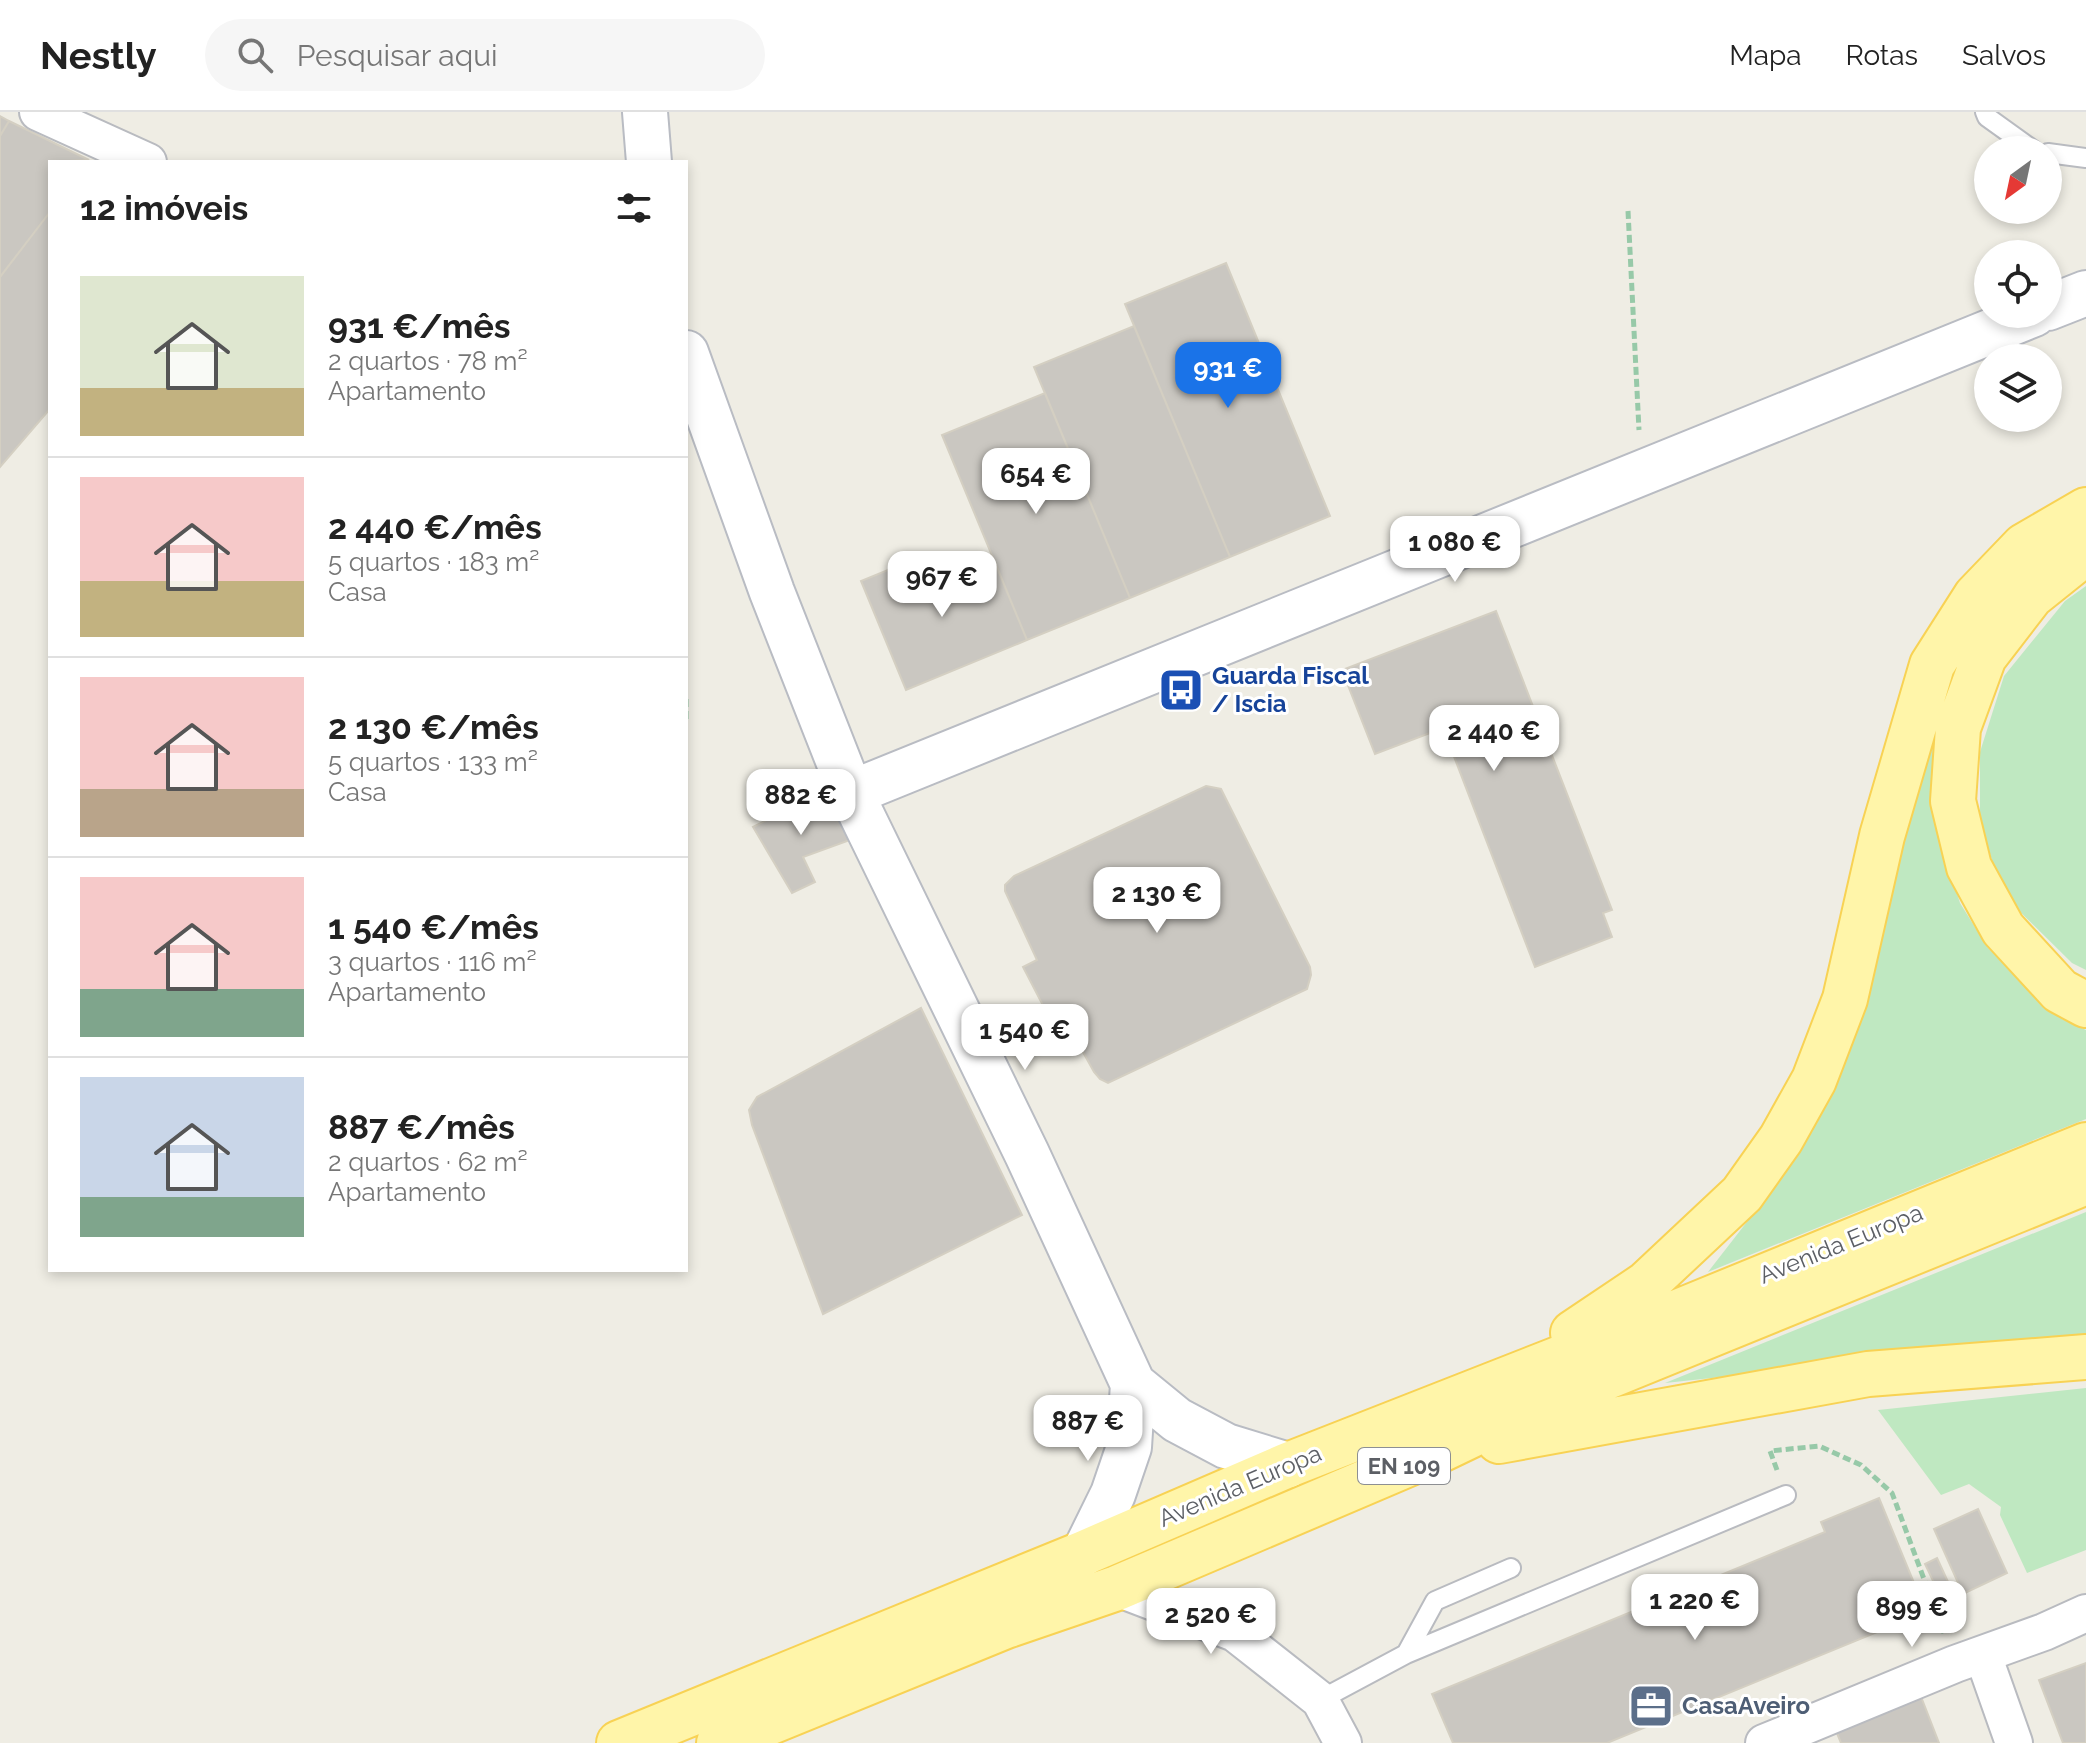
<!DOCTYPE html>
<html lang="pt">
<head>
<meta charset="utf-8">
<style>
	:root { --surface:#fff; --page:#f6f6f6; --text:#222; --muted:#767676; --line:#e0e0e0; --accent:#1a73e8 }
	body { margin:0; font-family:Raleway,sans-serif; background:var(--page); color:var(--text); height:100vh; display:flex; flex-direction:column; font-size:30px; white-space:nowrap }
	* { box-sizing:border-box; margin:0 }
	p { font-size:26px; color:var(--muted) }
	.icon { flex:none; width:44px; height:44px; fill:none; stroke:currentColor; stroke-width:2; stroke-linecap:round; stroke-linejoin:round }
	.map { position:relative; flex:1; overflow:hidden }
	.details { position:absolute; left:48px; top:48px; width:640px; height:1112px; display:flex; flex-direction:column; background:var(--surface); border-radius:0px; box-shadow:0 4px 12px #0003 }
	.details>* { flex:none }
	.needle { width:52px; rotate:213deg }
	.fabs { position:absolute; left:1974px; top:24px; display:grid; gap:16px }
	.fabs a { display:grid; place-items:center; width:88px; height:88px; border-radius:50%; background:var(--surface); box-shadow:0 4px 12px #0003; font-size:40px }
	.price { position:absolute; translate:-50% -68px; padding:0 18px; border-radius:16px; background:#fff; color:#222; font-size:26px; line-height:52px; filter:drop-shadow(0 2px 4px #0008) }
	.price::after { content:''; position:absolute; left:50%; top:48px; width:24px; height:18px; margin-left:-12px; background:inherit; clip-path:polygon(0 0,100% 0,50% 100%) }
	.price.current { background:var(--accent); color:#fff }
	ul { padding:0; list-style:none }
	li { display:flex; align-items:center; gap:24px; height:200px; padding:0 32px }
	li+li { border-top:2px solid var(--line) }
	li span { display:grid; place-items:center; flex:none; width:224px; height:160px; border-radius:0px; color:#555 }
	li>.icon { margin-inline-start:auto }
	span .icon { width:96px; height:96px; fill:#fffc; stroke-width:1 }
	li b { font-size:34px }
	h2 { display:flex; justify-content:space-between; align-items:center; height:96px; padding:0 32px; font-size:34px }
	header { display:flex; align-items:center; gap:48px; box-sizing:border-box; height:112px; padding:0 40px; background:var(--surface); border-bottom:2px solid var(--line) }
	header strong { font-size:38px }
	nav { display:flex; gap:44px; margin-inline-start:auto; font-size:28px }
	.search { width:560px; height:72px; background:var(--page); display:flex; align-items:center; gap:20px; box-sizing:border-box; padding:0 28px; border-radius:44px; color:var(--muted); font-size:30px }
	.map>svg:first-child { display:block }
	.green { fill:#bfe8c1 }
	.building { fill:#cac7c1; stroke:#d4cfc2; stroke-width:2 }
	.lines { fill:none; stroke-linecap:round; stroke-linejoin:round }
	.lane-casing { stroke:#b9bbc0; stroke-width:22 }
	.street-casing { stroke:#b9bbc0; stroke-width:40 }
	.secondary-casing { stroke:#b9bcc3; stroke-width:48 }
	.primary-casing { stroke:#f8d254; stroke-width:48 }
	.path { stroke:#97c9a8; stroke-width:5; stroke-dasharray:8 4; stroke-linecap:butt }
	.lane { stroke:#fff; stroke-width:18 }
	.street { stroke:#fff; stroke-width:36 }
	.secondary { stroke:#fff; stroke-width:44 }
	.primary { stroke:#fff5a9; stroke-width:44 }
	.labels { text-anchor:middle; stroke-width:6; stroke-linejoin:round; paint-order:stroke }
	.shield { fill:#fff; stroke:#8d8f93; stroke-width:2 }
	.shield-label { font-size:22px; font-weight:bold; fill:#5c5f65 }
	.transit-label { font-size:24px; font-weight:bold; fill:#164399; stroke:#fff; text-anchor:start }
	.street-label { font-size:24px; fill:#5c5f65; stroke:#fff }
	.service-label { font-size:24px; font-weight:bold; fill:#4e5e75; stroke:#fff; text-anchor:start }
</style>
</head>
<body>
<header>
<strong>Nestly</strong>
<div class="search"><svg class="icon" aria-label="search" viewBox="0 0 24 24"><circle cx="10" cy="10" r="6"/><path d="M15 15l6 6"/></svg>Pesquisar aqui</div>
<nav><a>Mapa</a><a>Rotas</a><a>Salvos</a></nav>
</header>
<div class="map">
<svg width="2086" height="1631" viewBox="0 0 2086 1631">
	<rect width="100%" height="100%" fill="#efede4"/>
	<path class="green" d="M2086 474V858L2072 851 2003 783 1980 710V640L2004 564 2065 489Z
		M1960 550 1944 740 1960 791 1988 836 2062 907 2086 918V1007L1708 1160 1798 1044 1837 958 1928 625Z
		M2086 1100V1226L1665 1271Z
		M2086 1276V1438L2027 1461 2000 1403 2001 1395 1969 1372 1941 1383 1878 1298Z"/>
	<path class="building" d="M0 4 9 9 0 24Z
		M9 9 89 48 50 50V100L0 165V24Z
		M50 100V297L0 355V165Z
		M1226 151 1330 404 1230 445 1125 192Z
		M1134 214 1230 445 1130 486 1034 255Z
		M1045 281 1130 486 1027 528 942 323Z
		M922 444 934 473 994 448 1027 528 906 578 861 469Z
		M1496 499 1612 798 1603 801 1612 825 1535 855 1443 616 1375 642 1342 558Z
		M1206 674 1221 677 1310 855 1311 863 1307 877 1108 971 1100 967 1094 960 1064 906 1050 907 1023 855 1037 848 1005 779V773L1014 764Z
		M825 678 850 728 803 745 815 770 792 781 753 715Z
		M921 896 1022 1103 823 1202 752 1013 749 998 757 985Z
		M1879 1386 1926 1500 1607 1631H1453L1432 1582 1825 1420 1821 1410Z
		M1978 1397 2007 1461 1963 1482 1934 1417Z
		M1937 1446 1955 1485 1943 1490 1925 1452Z
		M2086 1551V1631H2063L2039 1568Z
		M1920 1582 1939 1631H1841L1834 1614Z"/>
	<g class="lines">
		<g class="lane-casing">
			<path id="lane" d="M1985 0 1987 5 2033 38
				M2048 41 2086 46
				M1406 1542 1435 1489 1511 1456
				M1320 1588 1406 1542 1786 1383"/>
		</g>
		<g class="street-casing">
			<path id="street" d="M38 0 148 50
				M1117 1476 1235 1521 1320 1588 1343 1631
				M1983 1543 2014 1631
				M1764 1631 1955 1552 2044 1520 2086 1501"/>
		</g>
		<g class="secondary-casing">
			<path id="secondary" d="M645 0 649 50
				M2048 196 2086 181
				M686 241 772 480 851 681 1027 1042 1133 1272 1177 1308 1226 1334 1288 1353
				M851 681 2034 202
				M1084 1441 1113 1382 1129 1335 1133 1272"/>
		</g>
		<g class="primary-casing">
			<path id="primary" d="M2086 440 2031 484 1984 545 1958 616 1953 689 1969 755 2003 817 2060 879 2086 893
				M1573 1221 1646 1172 1742 1082 1781 1027 1814 968 1845 887 1882 724 1932 553 1976 484 2024 434 2086 398
				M1499 1329 1868 1262 2086 1245
				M619 1631 1084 1441 1288 1353 1668 1204 2086 1033
				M719 1631 1006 1514 1117 1476 1434 1341 1511 1304 2086 1070"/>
		</g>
		<path class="path" d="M1628 99 1639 318
			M686 587V611
			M1777 1358 1770 1339 1819 1334 1861 1353 1892 1381 1944 1521"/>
		<use href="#lane" class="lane"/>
		<use href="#street" class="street"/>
		<use href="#secondary" class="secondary"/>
		<use href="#primary" class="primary"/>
	</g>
	<defs>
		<g id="bus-square" transform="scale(2.3)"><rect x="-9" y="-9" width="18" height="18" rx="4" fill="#1a4fb4" stroke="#fff"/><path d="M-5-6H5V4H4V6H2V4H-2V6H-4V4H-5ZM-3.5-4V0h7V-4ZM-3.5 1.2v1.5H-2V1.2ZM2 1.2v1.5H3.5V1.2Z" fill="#fff"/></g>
		<g id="office-square" transform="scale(2.3)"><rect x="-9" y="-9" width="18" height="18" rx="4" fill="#5c6f8a" stroke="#fff"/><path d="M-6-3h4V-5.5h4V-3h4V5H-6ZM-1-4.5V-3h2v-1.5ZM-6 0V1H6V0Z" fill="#fff"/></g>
	</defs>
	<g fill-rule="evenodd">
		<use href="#bus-square" x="1181" y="578"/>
		<use href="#office-square" x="1651" y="1594"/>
	</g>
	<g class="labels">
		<rect class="shield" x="1358" y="1336" width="92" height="36" rx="6"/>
		<g class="shield-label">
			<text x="1404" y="1362">EN 109</text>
		</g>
		<g class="transit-label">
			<text x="1212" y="572">Guarda Fiscal<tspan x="1212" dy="28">/ Iscia</tspan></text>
		</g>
		<g class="street-label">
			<text transform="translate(1841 1132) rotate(-22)" y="8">Avenida Europa</text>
			<text transform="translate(1240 1374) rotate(-23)" y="8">Avenida Europa</text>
		</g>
		<g class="service-label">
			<text x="1682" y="1602">CasaAveiro</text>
		</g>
	</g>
</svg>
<div class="fabs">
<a><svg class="needle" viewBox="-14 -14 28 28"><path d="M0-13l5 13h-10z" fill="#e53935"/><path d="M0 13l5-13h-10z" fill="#767676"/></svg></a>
<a><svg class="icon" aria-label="locate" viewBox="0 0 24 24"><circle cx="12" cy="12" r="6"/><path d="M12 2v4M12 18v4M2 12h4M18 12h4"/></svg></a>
<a><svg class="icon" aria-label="layers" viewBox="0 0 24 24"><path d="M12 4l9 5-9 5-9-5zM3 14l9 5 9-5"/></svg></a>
</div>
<b class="price current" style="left:1228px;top:298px">931 €</b>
<b class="price" style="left:1036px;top:404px">654 €</b>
<b class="price" style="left:1455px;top:472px">1 080 €</b>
<b class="price" style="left:942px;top:507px">967 €</b>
<b class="price" style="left:1494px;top:661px">2 440 €</b>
<b class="price" style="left:801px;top:725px">882 €</b>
<b class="price" style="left:1157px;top:823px">2 130 €</b>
<b class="price" style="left:1025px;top:960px">1 540 €</b>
<b class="price" style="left:1088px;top:1351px">887 €</b>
<b class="price" style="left:1695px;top:1530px">1 220 €</b>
<b class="price" style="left:1912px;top:1537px">899 €</b>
<b class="price" style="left:1211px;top:1544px">2 520 €</b>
<section class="details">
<h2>12 imóveis<svg class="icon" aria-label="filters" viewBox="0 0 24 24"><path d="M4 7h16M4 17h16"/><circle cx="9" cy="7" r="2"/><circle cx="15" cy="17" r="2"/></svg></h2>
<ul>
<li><span style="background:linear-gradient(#dfe7d0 70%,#c2b280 0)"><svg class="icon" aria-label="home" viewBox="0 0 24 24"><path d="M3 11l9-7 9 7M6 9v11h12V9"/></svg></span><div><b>931 €/mês</b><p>2 quartos · 78 m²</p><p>Apartamento</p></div></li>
<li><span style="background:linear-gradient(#f6c9c9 65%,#c2b280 0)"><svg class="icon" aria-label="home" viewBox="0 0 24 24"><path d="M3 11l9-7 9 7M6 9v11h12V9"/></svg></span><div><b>2 440 €/mês</b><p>5 quartos · 183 m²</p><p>Casa</p></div></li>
<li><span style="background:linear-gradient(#f6c9c9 70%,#b9a48a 0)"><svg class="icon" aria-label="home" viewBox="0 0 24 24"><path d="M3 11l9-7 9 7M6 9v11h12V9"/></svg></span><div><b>2 130 €/mês</b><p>5 quartos · 133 m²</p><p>Casa</p></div></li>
<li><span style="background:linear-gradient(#f6c9c9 70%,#7fa58c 0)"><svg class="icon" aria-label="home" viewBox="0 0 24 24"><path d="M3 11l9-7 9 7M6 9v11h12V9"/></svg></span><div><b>1 540 €/mês</b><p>3 quartos · 116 m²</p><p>Apartamento</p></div></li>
<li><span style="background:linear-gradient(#c9d6e8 75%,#7fa58c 0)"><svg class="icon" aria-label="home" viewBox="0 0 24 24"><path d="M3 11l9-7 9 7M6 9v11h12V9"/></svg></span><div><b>887 €/mês</b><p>2 quartos · 62 m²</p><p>Apartamento</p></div></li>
</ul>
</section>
</div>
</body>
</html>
